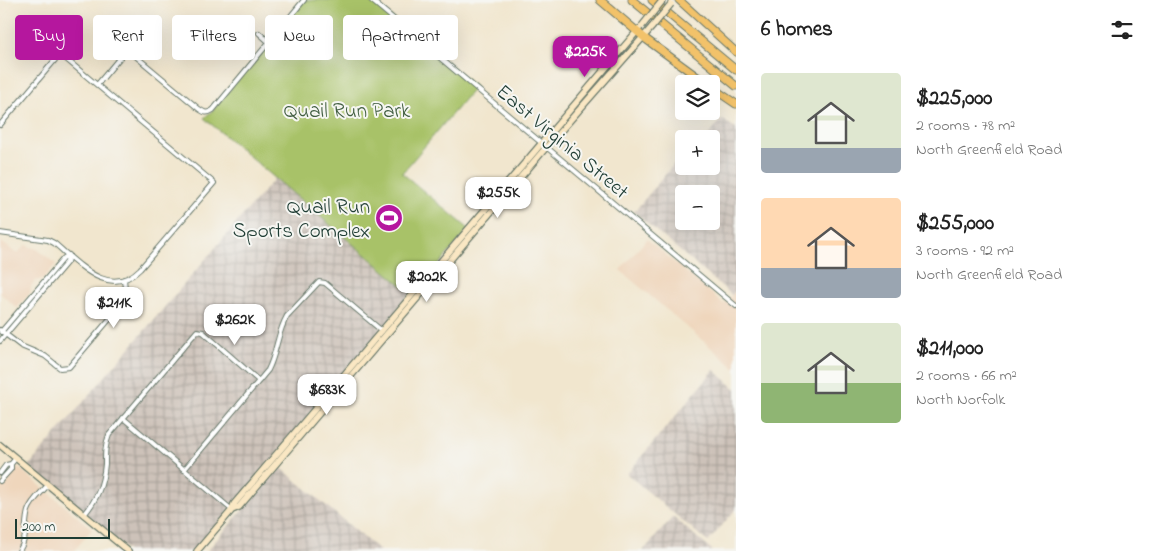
<!DOCTYPE html>
<html lang="en">
<head>
<meta charset="utf-8">
<style>
	:root { --surface:#fff; --page:#f6f6f6; --text:#222; --muted:#767676; --accent:#b5179e }
	body { margin:0; font-family:"Indie Flower",sans-serif; background:var(--page); color:var(--text); height:100vh; display:flex; flex-direction:column; font-size:19px; white-space:nowrap }
	* { box-sizing:border-box; margin:0 }
	p { font-size:16px; color:var(--muted) }
	.icon { flex:none; width:28px; height:28px; fill:none; stroke:currentColor; stroke-width:2; stroke-linecap:round; stroke-linejoin:round }
	.map { position:relative; flex:1; overflow:hidden }
	.details { display:flex; flex-direction:column; background:var(--surface); width:425px }
	.details>* { flex:none }
	.hud { position:absolute; left:15px; top:15px; width:475px; height:45px; display:flex; gap:10px }
	.tools { position:absolute; left:675px; top:75px; display:grid; gap:10px }
	.tools a { display:grid; place-items:center; width:45px; height:45px; border-radius:5px; background:var(--surface); box-shadow:0 5px 20px #0002; font-size:25px }
	.scale { position:absolute; left:15px; bottom:12px; width:95px; box-sizing:border-box; padding-left:5px; border:2px solid #1f3d34; border-top:0; font-size:14px; line-height:18px; white-space:nowrap; color:#1f3d34; -webkit-text-stroke:4px #f6f6f2; paint-order:stroke }
	.price { position:absolute; translate:-50% -42px; padding:0 11px; border-radius:10px; background:#fff; color:#222; font-size:16px; line-height:32px; filter:drop-shadow(0 1px 2px #0008) }
	.price::after { content:''; position:absolute; left:50%; top:30px; width:15px; height:11px; margin-left:-8px; background:inherit; clip-path:polygon(0 0,100% 0,50% 100%) }
	.price.current { background:var(--accent); color:#fff }
	ul { padding:0; list-style:none }
	li { display:flex; align-items:center; gap:15px; height:125px; padding:0 25px }
	li span { display:grid; place-items:center; flex:none; width:140px; height:100px; border-radius:5px; color:#555 }
	li>.icon { margin-inline-start:auto }
	span .icon { width:60px; height:60px; fill:#fffc; stroke-width:1 }
	li b { font-size:21px }
	h2 { display:flex; justify-content:space-between; align-items:center; height:60px; padding:0 25px; font-size:21px }
	.chip { padding:0 18px; border-radius:5px; background:var(--surface); box-shadow:0 5px 20px #0002; font-size:18px; line-height:45px }
	.chip.current { background:var(--accent); color:#fff }
	main { display:flex; flex:1; min-height:0 }
	.map>svg:first-child { display:block }
	.built { fill:#efd6bc }
	.industrial { fill:url(#industrial-grid); fill-rule:evenodd }
	.green { fill:#a8c268; stroke:#64804e }
	.lines { fill:none; stroke-linecap:round; stroke-linejoin:round }
	.street-casing { stroke:#68786a; stroke-width:6 }
	.secondary-casing { stroke:#68786a; stroke-width:8 }
	.highway-casing { stroke:#68786a; stroke-width:9 }
	.street { stroke:#fff; stroke-width:4 }
	.secondary { stroke:#fae7c3; stroke-width:5.5 }
	.highway { stroke:#f2c26a; stroke-width:7 }
	.secondary-bridge-casing { stroke:#68786a; stroke-width:8; stroke-linecap:butt }
	.secondary-bridge { stroke:#fae7c3; stroke-width:5.5 }
	.labels { text-anchor:middle; stroke-width:4; stroke-linejoin:round; paint-order:stroke }
	.park-label { font-size:21px; fill:#415e41; stroke:#f6f6f2 }
	.street-label { font-size:21px; fill:#1f3d34; stroke:#f6f6f2 }
	.poi-label { font-size:21px; fill:#1f3d34; stroke:#f6f6f2; text-anchor:end }
</style>
</head>
<body>
<main>
<div class="map">
<svg width="736" height="551" viewBox="0 0 736 551">
	<defs>
		<pattern id="industrial-grid" width="8" height="8" patternUnits="userSpaceOnUse" patternTransform="scale(1.25)"><rect width="8" height="8" fill="#cdc2b9"/><path d="M0 4h8M4 0v8" fill="none" stroke="#a69f97"/></pattern>
	</defs>
	<rect width="100%" height="100%" fill="#f6f6f2"/>
	<filter id="ink" filterUnits="userSpaceOnUse"><feTurbulence type="fractalNoise" baseFrequency=".02" numOctaves="2"/><feDisplacementMap in="SourceGraphic" scale="10" xChannelSelector="R" yChannelSelector="G"/><feConvolveMatrix kernelMatrix="1 2 1 2 8 2 1 2 1" color-interpolation-filters="sRGB"/></filter>
	<filter id="wash" filterUnits="userSpaceOnUse"><feTurbulence type="fractalNoise" baseFrequency=".0096" numOctaves="4" result="noise"/><feDisplacementMap in="SourceGraphic" scale="20" xChannelSelector="R" yChannelSelector="G"/><feGaussianBlur stdDeviation="1.12" result="paint"/><feColorMatrix in="noise" values="0 0 0 0 0 0 0 0 0 0 0 0 0 0 0 0 0 1.4 0 .05"/><feComposite in="paint" operator="in"/></filter>
	<g filter="url(#wash)">
		<rect width="100%" height="100%" fill="#f1e6ce"/>
		<path class="built" d="M647 239 724 304 736 291V369L620 270Z
			M0 241 17 254 25 245 37 249 56 264 43 279 35 281 31 286 30 293 17 308 0 293Z
			M18 467 92 529 74 551H0V488Z"/>
		<path class="industrial" d="M722 119 736 129V290L732 295 634 212 680 157 684 160V166H711V139H705ZM684 194H711V221H684Z
			M275 178 413 295 197 551H128L27 468Z
			M714 370 736 389V509L708 542 627 474Z
			M280 467 336 514 380 551H207Z
			M673 517 713 551H643Z"/>
		<path class="green" d="M304 0H371L475 87 402 173 469 229 413 295 204 118 213 110Z"/>
	</g>
	<g filter="url(#ink)">
		<g class="lines">
			<g class="street-casing">
				<path id="street" d="M371 0 736 306
					M259 33 269 42
					M97 85 127 49 199 109C205 113 207 114 213 110L304 0
					M0 125 60 54 214 183 140 269C109 300 78 263 54 243L48 240 0 233
					M0 330 21 346 45 356 60 368 69 367 124 302 126 298 124 279
					M1 332 64 258 69 255
					M0 341 67 262 69 255
					M123 418 232 510
					M184 470 268 370C277 353 277 333 287 316L319 282 325 283 382 331
					M0 473 6 465 11 464 16 458
					M0 481 11 469V464
					M84 515C97 499 103 485 105 464 105 454 105 445 109 435L197 331 203 332 259 381
					M19 551C28 538 24 525 28 511 31 501 41 493 48 485"/>
			</g>
			<g class="secondary-casing">
				<path id="secondary" d="M0 445 128 551
					M232 510 239 507 543 151 652 27
					M197 551 232 510 234 504 639 29"/>
			</g>
			<g class="highway-casing">
				<path id="highway" d="M600 0 647 40 707 84
					M632 0 736 86
					M652 0 736 70
					M679 0 736 52
					M711 87 736 104"/>
			</g>
			<use href="#street" class="street"/>
			<use href="#secondary" class="secondary"/>
			<use href="#highway" class="highway"/>
			<g class="secondary-bridge-casing">
				<path id="secondary-bridge" d="M642 26 663 0
					M652 27 671 4"/>
			</g>
			<use href="#secondary-bridge" class="secondary-bridge"/>
		</g>
	</g>
	<defs>
		<g id="stadium-disc" transform="scale(1.4375)"><circle r="9.5" fill="#b5179e" stroke="#f6f6f2"/><path d="M0-5a6.5 5 0 1 0 0 10a6.5 5 0 1 0 0-10ZM-3.5-1.8h7v3.6h-7Z" fill="#fff"/></g>
	</defs>
	<g fill-rule="evenodd">
		<use href="#stadium-disc" x="389" y="218"/>
	</g>
	<g class="labels">
		<g class="park-label">
			<text x="347" y="117">Quail Run Park</text>
		</g>
		<g class="street-label">
			<text transform="translate(563 141) rotate(40)" y="7">East Virginia Street</text>
		</g>
		<g class="poi-label">
			<text x="370" y="213">Quail Run<tspan x="370" dy="24">Sports Complex</tspan></text>
		</g>
	</g>
</svg>
<div class="tools">
<a><svg class="icon" aria-label="layers" viewBox="0 0 24 24"><path d="M12 4l9 5-9 5-9-5zM3 14l9 5 9-5"/></svg></a>
<a>+</a>
<a>−</a>
</div>
<div class="scale">200 m</div>
<b class="price current" style="left:585px;top:78px">$225K</b>
<b class="price" style="left:498px;top:219px">$255K</b>
<b class="price" style="left:427px;top:303px">$202K</b>
<b class="price" style="left:114px;top:329px">$211K</b>
<b class="price" style="left:235px;top:346px">$262K</b>
<b class="price" style="left:327px;top:416px">$683K</b>
<div class="hud">
<a class="chip current">Buy</a>
<a class="chip">Rent</a>
<a class="chip">Filters</a>
<a class="chip">New</a>
<a class="chip">Apartment</a>
</div>
</div>
<section class="details">
<h2>6 homes<svg class="icon" aria-label="filters" viewBox="0 0 24 24"><path d="M4 7h16M4 17h16"/><circle cx="9" cy="7" r="2"/><circle cx="15" cy="17" r="2"/></svg></h2>
<ul>
<li><span style="background:linear-gradient(#dfe7d0 75%,#9aa5b1 0)"><svg class="icon" aria-label="home" viewBox="0 0 24 24"><path d="M3 11l9-7 9 7M6 9v11h12V9"/></svg></span><div><b>$225,000</b><p>2 rooms · 78 m²</p><p>North Greenfield Road</p></div></li>
<li><span style="background:linear-gradient(#ffd9b3 70%,#9aa5b1 0)"><svg class="icon" aria-label="home" viewBox="0 0 24 24"><path d="M3 11l9-7 9 7M6 9v11h12V9"/></svg></span><div><b>$255,000</b><p>3 rooms · 92 m²</p><p>North Greenfield Road</p></div></li>
<li><span style="background:linear-gradient(#dfe7d0 60%,#8fb573 0)"><svg class="icon" aria-label="home" viewBox="0 0 24 24"><path d="M3 11l9-7 9 7M6 9v11h12V9"/></svg></span><div><b>$211,000</b><p>2 rooms · 66 m²</p><p>North Norfolk</p></div></li>
</ul>
</section>
</main>
</body>
</html>
